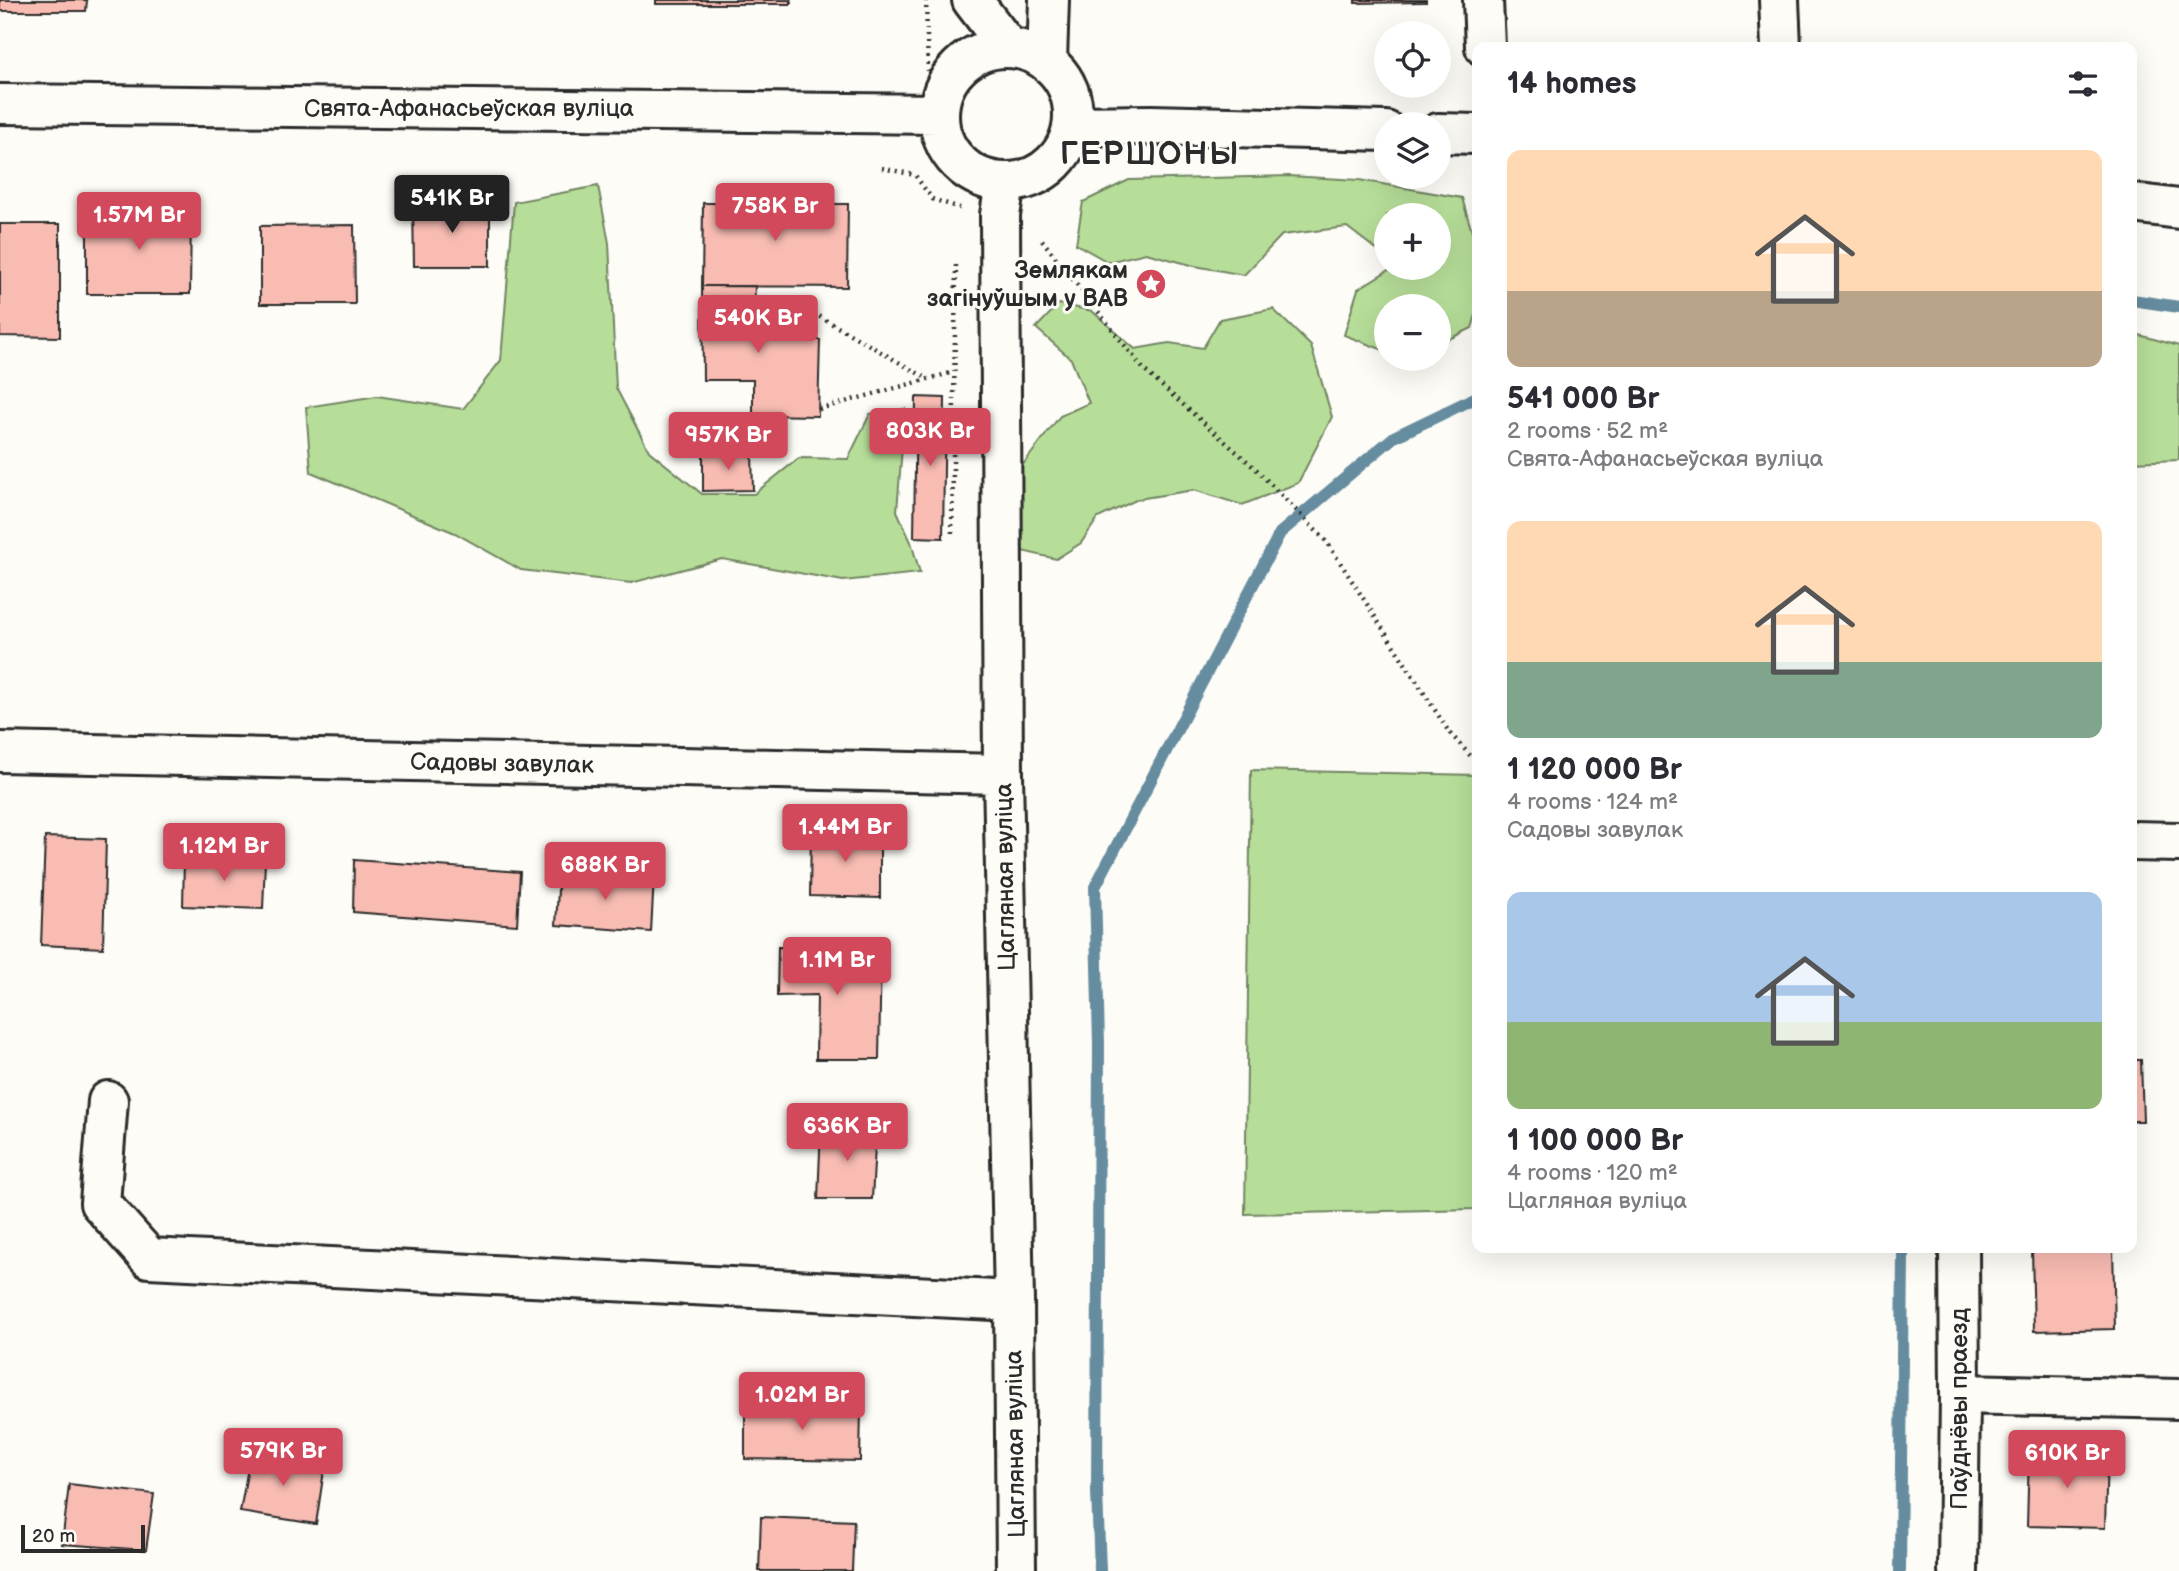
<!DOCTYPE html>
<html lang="en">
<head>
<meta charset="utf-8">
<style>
	:root { --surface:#fff; --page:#f7f7f7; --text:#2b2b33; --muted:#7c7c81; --accent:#d1495b }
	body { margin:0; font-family:"Balsamiq Sans",sans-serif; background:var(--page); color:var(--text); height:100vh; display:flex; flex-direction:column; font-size:26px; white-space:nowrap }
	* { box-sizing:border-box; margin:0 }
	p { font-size:23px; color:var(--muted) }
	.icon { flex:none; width:38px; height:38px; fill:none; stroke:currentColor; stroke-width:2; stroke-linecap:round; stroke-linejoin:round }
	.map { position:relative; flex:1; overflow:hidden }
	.side { position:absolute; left:1472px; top:42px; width:665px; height:1211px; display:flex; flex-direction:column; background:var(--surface); border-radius:14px; box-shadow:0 7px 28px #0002 }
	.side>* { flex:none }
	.controls { position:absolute; left:1374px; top:21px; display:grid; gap:14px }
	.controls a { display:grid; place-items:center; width:77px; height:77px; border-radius:50%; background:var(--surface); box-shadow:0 7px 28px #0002; font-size:35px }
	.scale { position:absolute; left:21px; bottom:18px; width:124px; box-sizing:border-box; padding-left:7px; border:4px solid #2b2b2b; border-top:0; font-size:19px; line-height:24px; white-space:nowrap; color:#2b2b2b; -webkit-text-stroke:5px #fdfcf7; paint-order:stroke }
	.price { position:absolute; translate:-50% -60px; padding:0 16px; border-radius:7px; background:var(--accent); color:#fff; font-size:23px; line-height:46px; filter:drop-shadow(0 2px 4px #0008) }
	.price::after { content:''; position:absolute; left:50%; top:42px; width:21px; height:16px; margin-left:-10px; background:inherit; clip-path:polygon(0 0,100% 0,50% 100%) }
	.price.active { background:#222; color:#fff }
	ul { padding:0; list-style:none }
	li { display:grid; align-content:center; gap:14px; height:371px; padding:0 35px }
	li span { display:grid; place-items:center; height:217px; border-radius:14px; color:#555 }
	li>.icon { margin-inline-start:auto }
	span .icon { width:126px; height:126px; fill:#fffc; stroke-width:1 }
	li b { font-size:30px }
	h2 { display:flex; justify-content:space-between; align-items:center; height:84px; padding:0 35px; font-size:30px }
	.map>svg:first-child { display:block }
	.green { fill:#b7de99; stroke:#718462; stroke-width:2 }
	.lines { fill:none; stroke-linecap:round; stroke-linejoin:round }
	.stream { stroke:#658c9f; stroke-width:12 }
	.building { fill:#f8bcb3; stroke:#2b2b2b; stroke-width:2 }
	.minor-casing { stroke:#2b2b2b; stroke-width:44 }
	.path { stroke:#2b2b2b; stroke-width:4.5; stroke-dasharray:2 5; stroke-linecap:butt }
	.minor { stroke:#fdfcf7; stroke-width:38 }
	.labels { text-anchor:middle; stroke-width:6; stroke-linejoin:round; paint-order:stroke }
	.street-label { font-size:24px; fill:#2b2b2b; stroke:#fdfcf7 }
	.poi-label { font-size:24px; font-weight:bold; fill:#2b2b2b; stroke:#fdfcf7; text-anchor:end }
	.district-label { font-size:32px; font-weight:bold; letter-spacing:2px; fill:#2b2b2b; stroke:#fdfcf7 }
</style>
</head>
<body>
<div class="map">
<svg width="2179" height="1571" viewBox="0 0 2179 1571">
	<rect width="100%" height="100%" fill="#fdfcf7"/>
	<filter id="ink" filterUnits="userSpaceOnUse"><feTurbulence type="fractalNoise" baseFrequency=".0143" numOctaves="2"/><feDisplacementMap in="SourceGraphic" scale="14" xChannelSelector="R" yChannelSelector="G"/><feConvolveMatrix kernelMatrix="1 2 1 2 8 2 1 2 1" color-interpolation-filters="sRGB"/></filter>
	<g filter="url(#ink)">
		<path class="green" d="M1289 176 1359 180 1462 198 1477 249V312L1472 328 1439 344 1438 306H1386V351L1344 335 1358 289 1392 268H1438V215H1386V257L1347 227 1282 235 1244 275 1195 266 1146 253 1108 262 1076 244 1083 202 1129 180Z
			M598 186 609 243 616 388 649 451 702 494H754L799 458 848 459 870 414 905 409 897 511 911 542 920 573 843 581 722 559 631 583 521 570 455 533 311 472 306 407 377 396 463 409 501 360 514 202Z
			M1059 304 1092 311 1135 349 1169 343 1203 348 1220 319 1273 309 1311 346 1332 417 1298 483 1242 505 1194 490 1138 499 1098 518 1081 543 1056 559 1018 550 1012 479 1060 416 1089 403 1071 359 1036 328Z
			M2132 333 2179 346V460L2132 462Z
			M1251 770 1477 775V1209L1245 1214Z"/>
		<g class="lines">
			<path class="stream" d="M2132 300 2179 307
				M1100 1571 1097 1492 1099 1044 1095 887 1280 533 1394 437 1477 397
				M1900 1571 1903 1255"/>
		</g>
		<path class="building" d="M0 0H87L86 11H0Z
			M656 0H791V4H656Z
			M1355 0H1426V2L1355 3Z
			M757 188H793V204H848L847 287 702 286 703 203H757Z
			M413 205H490V266H414Z
			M87 211H191L190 294H87Z
			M0 224H60V337L0 336Z
			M354 225 355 304H260V226Z
			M702 286H755L753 339 820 340 818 416 753 415V380H703Z
			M916 397 945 398 943 538 914 537Z
			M703 453H752L753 490 703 491Z
			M811 829 880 832V898L810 896Z
			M45 837 106 839 103 948 41 945Z
			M184 858 265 861 263 909 183 906Z
			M354 860 520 872 517 925 353 912Z
			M559 872 654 877 651 932 556 925Z
			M778 947 881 949 879 1059H816L817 995 777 996Z
			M2132 1060H2141L2143 1121H2132Z
			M821 1127 876 1128 872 1199H818Z
			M2113 1248 2115 1329 2034 1331 2032 1250Z
			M745 1401 861 1406 860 1461 745 1459Z
			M251 1451 325 1464 316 1524 240 1512Z
			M2029 1452 2107 1454 2105 1528 2027 1526Z
			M69 1484 154 1494 146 1550 62 1544Z
			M761 1517 854 1521 852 1571H759Z"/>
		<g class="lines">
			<g class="minor-casing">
				<path id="minor" d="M972 0 1008 47
					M1483 0 1485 47
					M1779 0 1781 47
					M939 115a67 67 0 1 1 134 0a67 67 0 1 1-134 0Z
					M1047 61 1049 0
					M0 104 939 114
					M1073 126 1151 125 1386 131
					M1438 133 1477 134
					M1005 183 1000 215 1003 774 1014 1301 1016 1571
					M2132 203 2179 209
					M0 752 1003 774
					M2132 841 2179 842
					M108 1101 100 1203 149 1258 1014 1301
					M1960 1394 2179 1399
					M1958 1571 1960 1394 1959 1248"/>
			</g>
			<path class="path" d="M926 0 928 71
				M882 168 915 175 932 199 960 208
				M1042 240 1145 371 1257 470 1327 542 1449 732 1477 763
				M789 299 928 379
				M819 409 954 372
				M952 533 956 264"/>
			<use href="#minor" class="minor"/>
		</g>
	</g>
	<defs>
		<g id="sight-disc" transform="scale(1.575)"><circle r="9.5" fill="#d1495b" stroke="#fdfcf7"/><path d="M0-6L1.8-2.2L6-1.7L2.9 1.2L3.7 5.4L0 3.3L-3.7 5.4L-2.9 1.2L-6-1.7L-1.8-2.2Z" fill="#fff"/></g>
	</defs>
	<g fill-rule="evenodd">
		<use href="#sight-disc" x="1151" y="284"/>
	</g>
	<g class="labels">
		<g class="street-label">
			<text x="469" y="116">Свята-Афанасьеўская вуліца</text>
			<text transform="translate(502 763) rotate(1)" y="8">Садовы завулак</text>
			<text transform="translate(1005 877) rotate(-91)" y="8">Цагляная вуліца</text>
			<text transform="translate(1959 1409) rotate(-90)" y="8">Паўднёвы праезд</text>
			<text transform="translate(1015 1444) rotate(-91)" y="8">Цагляная вуліца</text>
		</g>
		<g class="poi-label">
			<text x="1128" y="278">Землякам<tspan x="1128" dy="28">загінуўшым у ВАВ</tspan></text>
		</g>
		<g class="district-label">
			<text x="1150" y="164">ГЕРШОНЫ</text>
		</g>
	</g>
</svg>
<div class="controls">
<a><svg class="icon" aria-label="locate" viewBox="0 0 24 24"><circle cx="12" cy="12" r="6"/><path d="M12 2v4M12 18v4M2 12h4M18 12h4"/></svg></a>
<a><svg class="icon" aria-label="layers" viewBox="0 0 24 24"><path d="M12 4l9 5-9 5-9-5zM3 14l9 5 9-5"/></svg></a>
<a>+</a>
<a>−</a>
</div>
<div class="scale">20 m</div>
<b class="price active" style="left:452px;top:235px">541K Br</b>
<b class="price" style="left:775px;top:243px">758K Br</b>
<b class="price" style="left:139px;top:252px">1.57M Br</b>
<b class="price" style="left:758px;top:355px">540K Br</b>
<b class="price" style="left:930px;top:468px">803K Br</b>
<b class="price" style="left:728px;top:472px">957K Br</b>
<b class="price" style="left:845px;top:864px">1.44M Br</b>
<b class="price" style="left:224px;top:883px">1.12M Br</b>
<b class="price" style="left:605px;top:902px">688K Br</b>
<b class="price" style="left:837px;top:997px">1.1M Br</b>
<b class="price" style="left:847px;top:1163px">636K Br</b>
<b class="price" style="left:802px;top:1432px">1.02M Br</b>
<b class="price" style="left:283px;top:1488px">579K Br</b>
<b class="price" style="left:2067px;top:1490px">610K Br</b>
<section class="side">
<h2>14 homes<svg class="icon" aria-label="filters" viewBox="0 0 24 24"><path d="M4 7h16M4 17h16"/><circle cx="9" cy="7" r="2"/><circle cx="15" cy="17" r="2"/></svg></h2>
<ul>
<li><span style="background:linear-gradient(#ffd9b3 65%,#b9a48a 0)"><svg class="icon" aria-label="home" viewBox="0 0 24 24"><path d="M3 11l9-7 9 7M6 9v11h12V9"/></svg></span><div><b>541 000 Br</b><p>2 rooms · 52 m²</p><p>Свята-Афанасьеўская вуліца</p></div></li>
<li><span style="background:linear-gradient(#ffd9b3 65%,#7fa58c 0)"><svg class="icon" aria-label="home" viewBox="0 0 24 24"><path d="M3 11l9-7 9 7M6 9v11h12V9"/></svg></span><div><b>1 120 000 Br</b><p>4 rooms · 124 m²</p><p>Садовы завулак</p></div></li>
<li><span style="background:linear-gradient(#a9c7e8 60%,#8fb573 0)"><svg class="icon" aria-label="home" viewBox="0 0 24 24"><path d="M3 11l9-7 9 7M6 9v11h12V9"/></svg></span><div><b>1 100 000 Br</b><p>4 rooms · 120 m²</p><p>Цагляная вуліца</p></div></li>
</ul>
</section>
</div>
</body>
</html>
